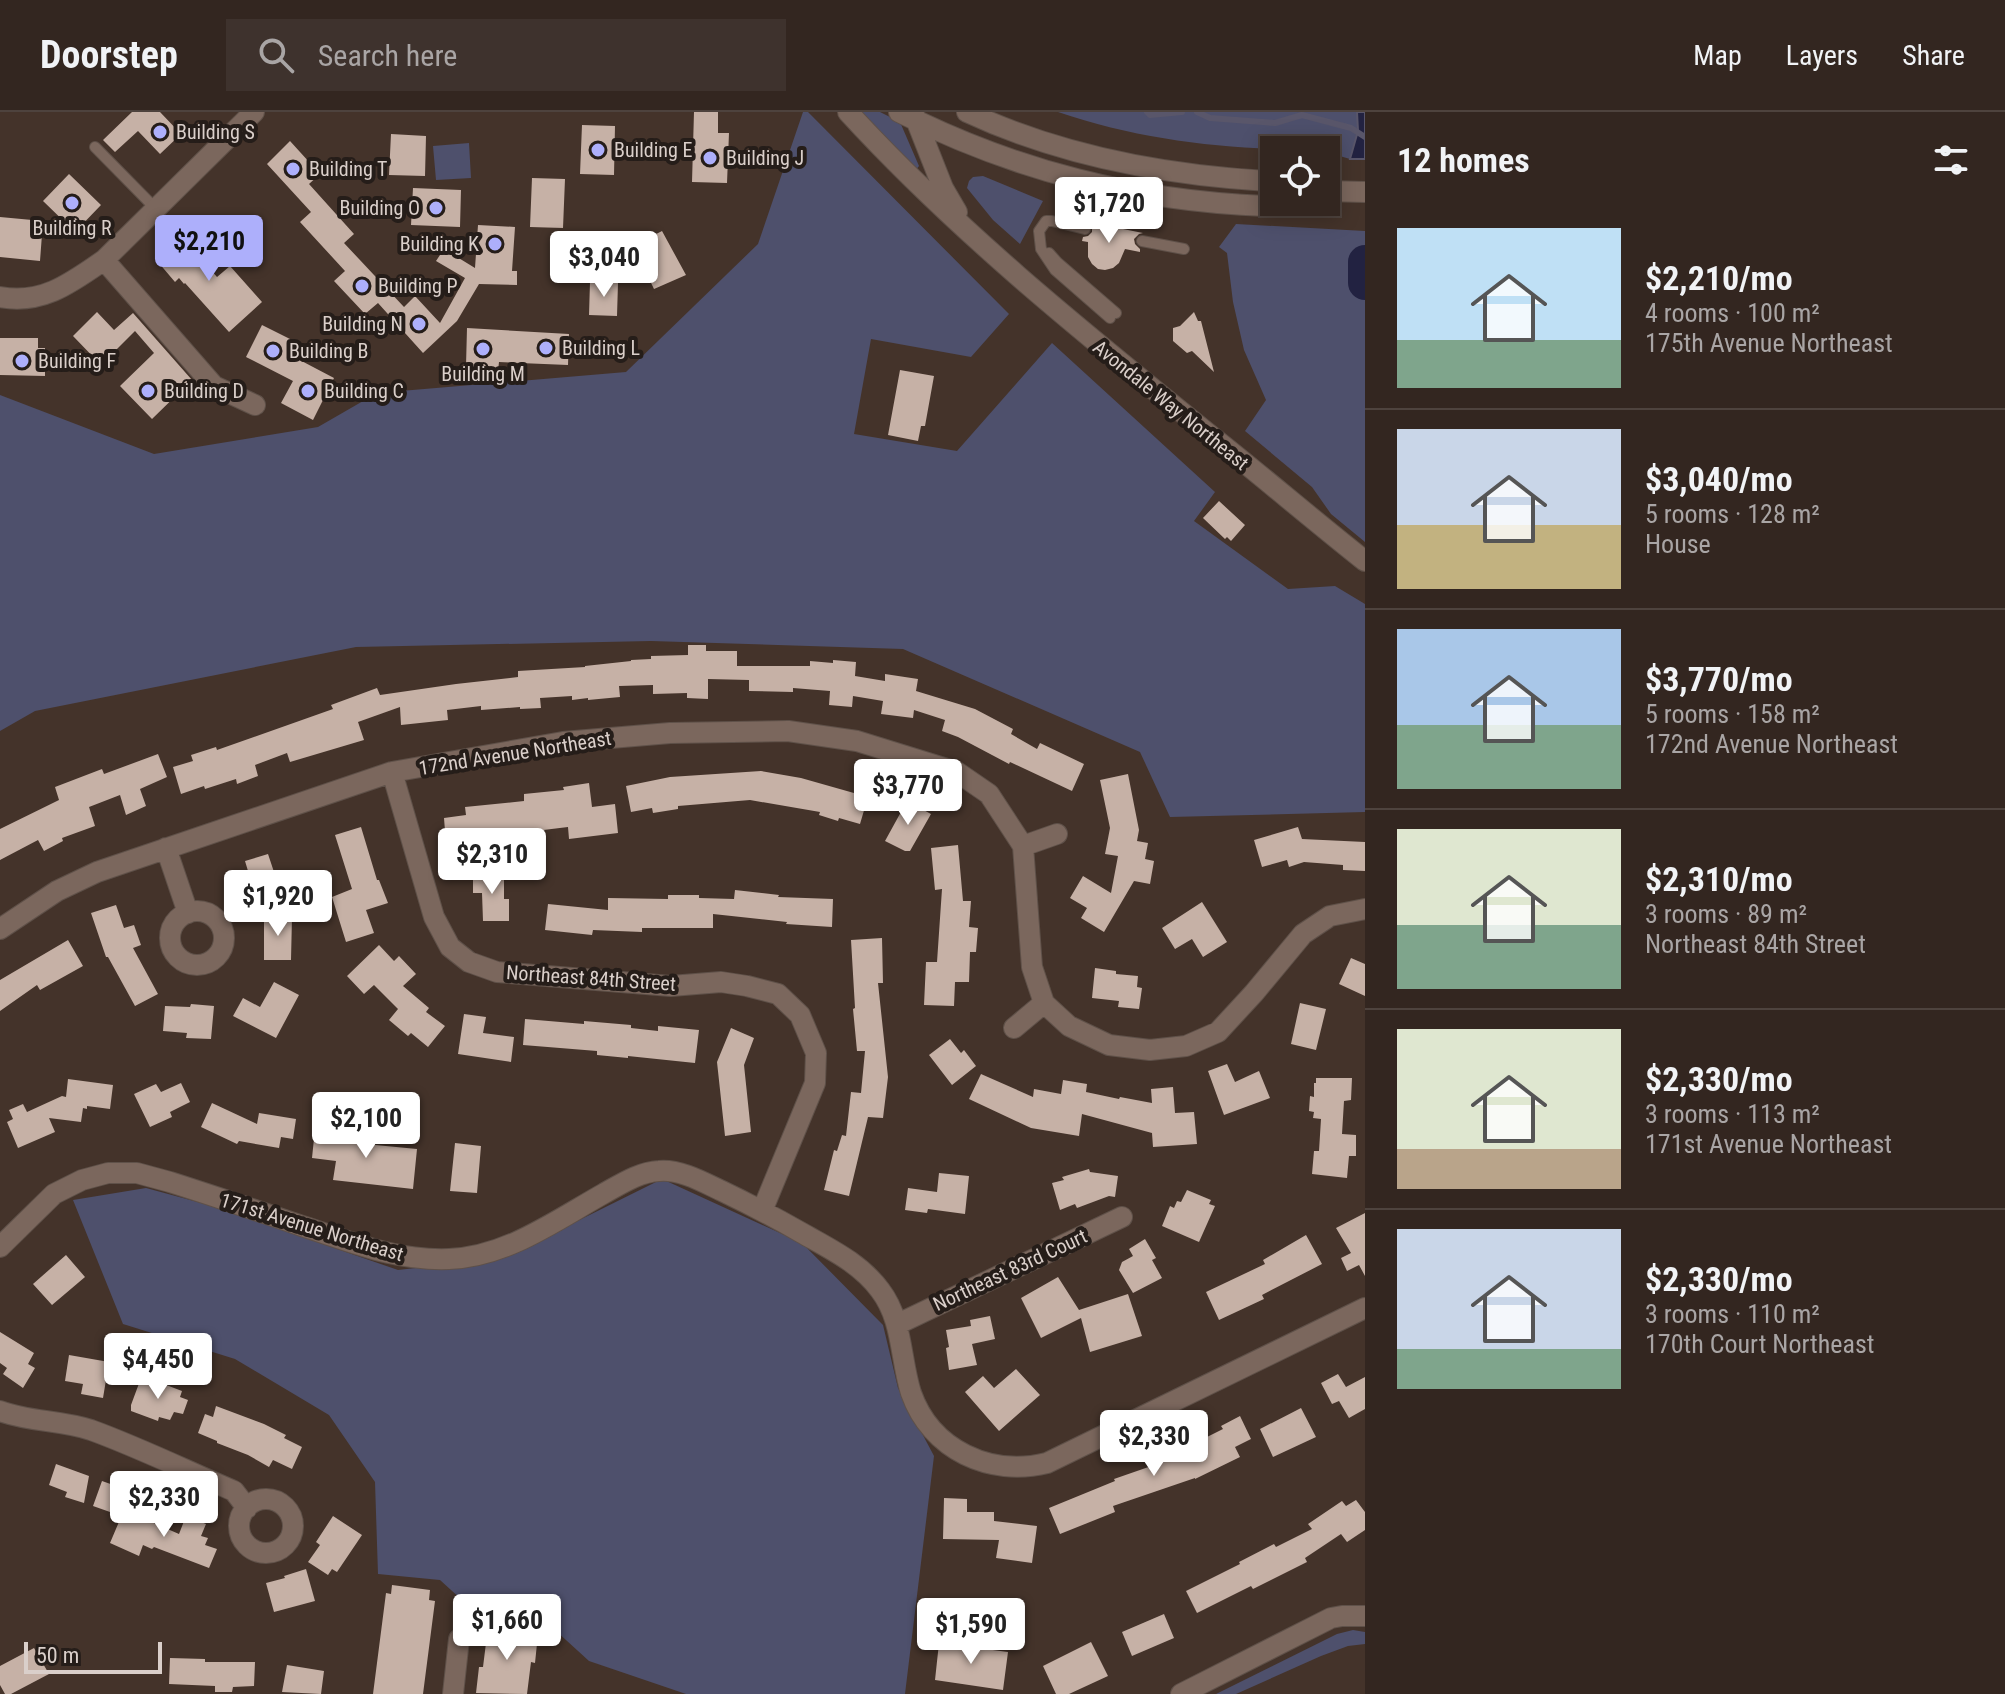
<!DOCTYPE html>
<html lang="en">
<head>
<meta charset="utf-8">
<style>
	:root { --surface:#332620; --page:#3e322d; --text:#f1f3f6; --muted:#a9a5a5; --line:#4e433e; --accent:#adaffb }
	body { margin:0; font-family:"Roboto Condensed",sans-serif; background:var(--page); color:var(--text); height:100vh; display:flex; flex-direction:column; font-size:30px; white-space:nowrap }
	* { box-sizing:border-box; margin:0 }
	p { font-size:26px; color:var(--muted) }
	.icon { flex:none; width:44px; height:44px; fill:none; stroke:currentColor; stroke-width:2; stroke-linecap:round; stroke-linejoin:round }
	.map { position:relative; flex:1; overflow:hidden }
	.sheet { display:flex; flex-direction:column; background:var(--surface); width:640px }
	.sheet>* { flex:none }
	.tools { position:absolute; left:1260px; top:24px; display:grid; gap:16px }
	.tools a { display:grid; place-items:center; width:80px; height:80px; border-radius:0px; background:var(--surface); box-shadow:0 4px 20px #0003,0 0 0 2px var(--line); font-size:40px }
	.scale { position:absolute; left:24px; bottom:20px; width:138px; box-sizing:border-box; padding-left:8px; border:4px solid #dacfca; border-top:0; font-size:22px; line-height:28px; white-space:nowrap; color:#dacfca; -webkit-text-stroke:6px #251d19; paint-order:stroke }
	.price { position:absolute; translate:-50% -68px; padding:0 18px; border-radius:8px; background:#fff; color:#222; font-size:26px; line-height:52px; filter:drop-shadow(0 2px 4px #0008) }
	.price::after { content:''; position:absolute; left:50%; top:48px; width:24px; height:18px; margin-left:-12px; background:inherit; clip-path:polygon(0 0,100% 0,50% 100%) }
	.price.active { background:var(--accent); color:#111 }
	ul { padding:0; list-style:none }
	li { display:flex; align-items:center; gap:24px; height:200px; padding:0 32px }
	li+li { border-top:2px solid var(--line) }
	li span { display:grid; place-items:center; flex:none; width:224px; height:160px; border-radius:0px; color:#555 }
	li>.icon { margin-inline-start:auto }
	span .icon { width:96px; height:96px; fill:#fffc; stroke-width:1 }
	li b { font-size:34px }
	h2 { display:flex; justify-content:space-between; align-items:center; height:96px; padding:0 32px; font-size:34px }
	header { display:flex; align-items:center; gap:48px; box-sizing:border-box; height:112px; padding:0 40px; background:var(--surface); border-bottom:2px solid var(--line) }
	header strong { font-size:38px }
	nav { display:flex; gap:44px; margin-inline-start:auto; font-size:28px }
	.search { width:560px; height:72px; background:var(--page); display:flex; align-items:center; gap:20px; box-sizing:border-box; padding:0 28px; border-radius:0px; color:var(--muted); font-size:30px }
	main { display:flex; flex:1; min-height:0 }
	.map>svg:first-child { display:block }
	.green { fill:#4e506c }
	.water { fill:#222241; stroke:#59566a; stroke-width:2 }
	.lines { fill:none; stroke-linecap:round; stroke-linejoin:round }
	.stream { stroke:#59566a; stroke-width:6 }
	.river { stroke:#222241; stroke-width:34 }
	.building { fill:#c6b1a6 }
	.lane-casing { stroke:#5f5149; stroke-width:12 }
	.street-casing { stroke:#5f5149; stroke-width:22 }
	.secondary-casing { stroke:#5f5149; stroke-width:22 }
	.lane { stroke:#7b675d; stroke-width:10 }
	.street { stroke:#7b675d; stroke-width:20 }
	.secondary { stroke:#7b675d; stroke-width:20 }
	.poi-dot { fill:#adaffb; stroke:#251d19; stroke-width:3 }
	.labels { text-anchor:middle; stroke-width:8; stroke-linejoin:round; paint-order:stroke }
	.poi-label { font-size:20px; fill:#dacfca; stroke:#251d19; text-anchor:start }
	.street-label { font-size:20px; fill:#dacfca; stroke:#251d19 }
</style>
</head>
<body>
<header>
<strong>Doorstep</strong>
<div class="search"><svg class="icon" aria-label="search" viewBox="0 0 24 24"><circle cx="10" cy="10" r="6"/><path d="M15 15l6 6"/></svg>Search here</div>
<nav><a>Map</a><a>Layers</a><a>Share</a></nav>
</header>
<main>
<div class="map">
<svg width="1365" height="1582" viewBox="0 0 1365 1582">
	<rect width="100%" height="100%" fill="#44332a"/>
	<path class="green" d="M803 0H808L1009 202 971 245 871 227 854 322 957 339 1052 231 1215 380 1194 409 1288 477 1335 474 1365 492V700L1170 705 1140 640 903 537 651 529 356 535 35 599 0 619V283L154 342 318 315 377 281 626 260 758 132Z
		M855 0H880L900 10 919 54 915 59Z
		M1058 0H1357L1358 19 1350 47 1326 40V38C1235 38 1145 30 1058 0Z
		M469 31 471 66 436 68 433 34Z
		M983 64 1043 89 1020 132 993 108 967 76 969 69 973 65Z
		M1236 112 1365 119V430L1331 402 1312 375 1245 319 1266 288 1244 238 1233 190 1227 141 1219 135Z
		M662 1067 802 1131 883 1213 898 1276 934 1344 905 1582H686L589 1549 555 1518 484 1508 440 1468 378 1462 375 1370 329 1303 235 1247 123 1212 73 1088 146 1076 216 1095 398 1158 503 1146Z
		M1353 1518 1365 1520V1532L1348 1534 1321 1544 1236 1582H1216L1337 1522Z"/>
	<path class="water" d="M1357 0H1365V47H1350L1358 19Z
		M199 109 211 119 220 131 207 143 202 140 199 130 190 117Z"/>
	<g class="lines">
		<path class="stream" d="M1147 0 1150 3 1182 0
			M1197 0 1210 6 1275 11 1302 3 1351 16 1365 25"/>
		<path class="river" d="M1365 150V171"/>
	</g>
	<path class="building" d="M132 0H160L181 22 160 42 138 19 115 40 103 28Z
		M694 0H718V21H729L727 71 692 70Z
		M582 13 615 14 614 63 580 62Z
		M391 22 426 24 425 64 389 63Z
		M290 29 320 62 309 72 354 122 344 131 404 195 415 184 440 211 465 166 436 149 444 137 475 156 478 113 515 115 512 159H517V173L479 172 457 209 423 241 378 191 365 202 334 169 345 159 300 110 311 100 267 52Z
		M69 62 101 93 75 120 43 89Z
		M532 66 565 67 563 116 530 115Z
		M413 76 461 78 460 115 411 113Z
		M0 105 43 109 40 149 0 145Z
		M1088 110 1143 121 1139 122 1134 127 1135 132 1140 137V140L1125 137 1119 151 1113 156 1105 158 1098 157 1092 152 1088 145V130L1082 129 1083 125 1088 124 1092 120V114Z
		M662 119 686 163 654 177 633 134Z
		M178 120 217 165 230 154 262 190 229 220 185 171 184 172 179 166 175 170 158 150 164 145 157 138Z
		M590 170 618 171 617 204 589 203Z
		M97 200 114 218 133 201 192 268 152 307 120 274 154 241 135 219 101 253 73 224Z
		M1194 200 1198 209H1201L1214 260 1192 239 1187 241 1173 229V216L1180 214Z
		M262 213 300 232 294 245 334 266 313 308 281 291 293 269 246 245Z
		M467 216 569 222 568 253 499 250 498 259 476 258V255L466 254Z
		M0 226H38V236H45V264L0 263Z
		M900 258 934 264 925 314H921L918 329 888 323Z
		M1219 389 1245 413 1231 429 1227 425 1225 427 1203 406Z
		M688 533H706V539H737V554H810V549L833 551V548L856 550 855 564 885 569V562L918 567 916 579 975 597 1013 617 1011 622 1037 637 1040 631 1084 652 1072 679 1010 650 1009 652 958 625 942 619 945 608 914 598 913 606 881 602 883 589 853 584 852 595 829 593 830 579 793 576V580L749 579V568L708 567V587L687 586V581L653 582V573L619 574 620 585 588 588V586L572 588V584L540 586 541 596 520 597V595L481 598V594L447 598 448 608 401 613 400 595 358 610 364 628 290 650 287 641 255 653 258 664 237 672 236 667 205 677 204 674 181 682 173 655 193 649 191 643 216 635 217 638 333 597 331 593 377 576 380 583 456 572 518 565V559L585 555V554L631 549V548L651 547V544L688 543Z
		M158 642 167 665 140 677 146 694 126 703 120 683 89 695 95 714 62 726 63 729 44 739 38 728 0 748V717L59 688 55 675 102 657 104 662Z
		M761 659 801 666 868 685 860 712 839 706 838 709 819 703 820 700 750 688 678 694V697L653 701 652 696 631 700 626 674 670 665Z
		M1128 662 1139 718 1137 729 1148 731 1145 747 1154 749 1150 772 1134 769 1104 820 1081 806 1087 796 1070 786 1083 764 1111 781 1118 744 1105 742 1110 716 1100 668Z
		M589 671 592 695 615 692 618 721 569 727 568 715 527 720V717L487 720 488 729 446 732 444 706 466 703 465 695 524 689V682L564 678 563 675Z
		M907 689 931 702 910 739H905L885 729Z
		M361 715 377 768H379L388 791 366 798 374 821 346 830 332 785 352 777 335 723Z
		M1298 715 1302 727 1365 730V759L1343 758V753L1304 750 1289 755 1287 748 1262 755 1254 728Z
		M958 733 963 789H971L969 815 978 816 976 840H970L969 870H955L954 894 924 893 926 850H937L942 777 935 778 931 736Z
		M268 742 282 784 248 795 241 772 251 769 245 749Z
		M473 761H504V787H509V809H483L482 781H473Z
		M735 778 779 783 778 785 833 787 832 815 786 812 787 810 713 802V816H642V820L593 818 592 823 545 818 548 792 608 798V786L668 787V783H699V786L734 787Z
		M1202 790 1227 830 1203 845 1192 827 1175 837 1162 816Z
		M116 793 124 816 134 813 141 833 133 836 158 882 135 894 108 845H106L91 801Z
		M264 805H292L291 848H264Z
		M882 826 883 871H878L888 965 883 1006 868 1005 849 1084 824 1078 834 1038 837 1039 842 1023 846 1024 851 980 861 981 865 939H857L853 897 855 896 851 828Z
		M68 828 83 854 40 878 37 873 0 899V868Z
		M379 833 394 849 399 844 416 862 403 874 429 896 426 900 445 914 428 935 411 921 408 924 389 908 398 897 374 873 364 882 347 864Z
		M1351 846 1365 852V884L1339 872Z
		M1095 856 1116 859V862L1138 864 1137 875 1142 876 1139 897 1118 895 1119 889 1092 886Z
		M274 870 299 883 276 926 233 904 243 886 260 895Z
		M1300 891 1326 897 1316 938 1291 932Z
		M191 892 214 894 211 927 186 926 187 921 163 919 165 894 190 895Z
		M464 902 486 905 483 921 514 925 511 950 458 942Z
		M525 907 584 912V909L631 913V916L658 919V914L699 918 695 951 628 944V946L597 943V939L523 933Z
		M731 916 754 926 744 953 751 1020 725 1024 717 950Z
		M950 927 961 941 964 938 976 954 952 973 929 943Z
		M1227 952 1235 970 1259 959 1270 986 1224 1003 1208 959Z
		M981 962 1033 985 1034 977 1061 982 1063 968 1087 972 1086 980 1119 987 1120 985 1152 991 1151 977 1173 975 1175 1001 1194 1000 1197 1032 1153 1035 1152 1021 1082 1002 1079 1024 1031 1016 969 987Z
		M1316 966H1352L1351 988 1344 989 1342 1022 1356 1023V1044H1349L1347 1066 1312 1062 1314 1039H1319L1321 1007 1313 1006 1314 1000 1309 999 1310 984 1314 985V971H1316Z
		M68 967 113 973 110 997 87 994V997L83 996 81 1010 49 1006 55 1020 18 1036 7 1010 13 1007 9 998 23 992 27 1000 62 984 66 985Z
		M181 971 190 990 170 1000 172 1005 150 1015 134 982 156 972 161 980Z
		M212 991 257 1012 259 1001 296 1007 293 1027 281 1025 279 1036 239 1029 237 1032 201 1015Z
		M315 1017 366 1024 365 1032 417 1037 413 1077 333 1068 336 1049 312 1046Z
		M455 1031 481 1034 477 1081 450 1079Z
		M1089 1057 1090 1060 1118 1064 1115 1085 1109 1084 1077 1096 1075 1092 1060 1098 1052 1071 1064 1068 1062 1065Z
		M939 1061 969 1064 965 1102 928 1097 927 1101 905 1098 908 1076 937 1080Z
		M1187 1078 1211 1088 1209 1092 1215 1094 1199 1130 1162 1114 1170 1094 1174 1096 1177 1089 1181 1090Z
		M1365 1101V1164L1359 1153 1347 1159 1341 1146 1351 1141 1336 1116Z
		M1306 1123 1322 1152 1262 1183 1264 1187 1219 1208 1206 1180 1265 1152 1263 1148Z
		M1145 1127 1156 1146 1152 1148 1162 1166 1133 1181 1119 1158 1122 1150 1133 1144 1129 1137Z
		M66 1143 85 1165 52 1193 33 1172Z
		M1058 1165 1079 1198 1128 1182 1142 1224 1090 1240 1081 1206 1041 1226 1021 1186Z
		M990 1204 995 1227 972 1232 977 1253 949 1258 946 1236 949 1235 946 1218 971 1214 970 1208Z
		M0 1220 34 1241 28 1252 35 1256 23 1276 3 1262 7 1256 0 1251Z
		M69 1243 109 1250 103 1286 81 1282 83 1272 65 1269Z
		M1016 1257 1040 1283 999 1319 965 1280 983 1264 994 1276Z
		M1338 1262 1346 1275 1365 1265V1297L1349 1306 1339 1289 1332 1292 1321 1271Z
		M141 1266 152 1271 153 1268 182 1279 180 1285 188 1288 183 1302 174 1300 170 1308 159 1305 158 1309 131 1299V1293Z
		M216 1294 264 1312 286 1323 284 1326 302 1335 292 1357 273 1348 269 1355 248 1343 217 1331V1329L198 1321 205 1302 213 1305Z
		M1301 1296 1316 1325 1273 1345 1260 1317Z
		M1240 1304 1251 1327 1235 1335 1240 1345 1195 1367V1366L1113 1394 1115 1400 1060 1422 1049 1396 1115 1369 1114 1367 1183 1343 1181 1338 1223 1317 1221 1314Z
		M56 1352 89 1364 84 1391 65 1385 67 1380 49 1373Z
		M102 1369 119 1375 110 1400 93 1394Z
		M944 1386 967 1387V1400H994V1409L1037 1414 1032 1451 996 1446 999 1428 943 1427Z
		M1356 1388 1365 1400V1418L1347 1430 1341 1422 1305 1446 1307 1450 1253 1477 1251 1474 1197 1501 1186 1479 1240 1452 1239 1450 1274 1432 1276 1435 1312 1417 1308 1412 1342 1389 1346 1394Z
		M124 1398 179 1422 186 1404 206 1412 201 1424 208 1426 205 1433 217 1437 209 1456 154 1435 152 1437 143 1433 139 1444 110 1431Z
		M333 1404 362 1423 337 1460 332 1457 328 1463 308 1450 320 1433 316 1430Z
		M306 1457 315 1489 274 1500 266 1471 285 1466 284 1464Z
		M392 1473 430 1478 429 1488 435 1489 423 1582H373L386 1481 391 1482Z
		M1164 1502 1174 1526 1132 1544 1122 1520Z
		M488 1515 538 1522 535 1551 531 1550 527 1582 476 1581 479 1555H483Z
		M1091 1530 1108 1564 1069 1582H1056L1043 1554Z
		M939 1531 1008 1540 1003 1578 935 1568Z
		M34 1536 49 1562 11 1582H5L0 1573V1554Z
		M170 1546 205 1547V1550H255L254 1574 233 1575 232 1580H215V1574L169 1572Z
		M287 1553 324 1559 321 1582 282 1580Z"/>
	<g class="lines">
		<g class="lane-casing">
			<path id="lane" d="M95 35 156 97
				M1085 117 1052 109H1046L1039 119 1041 137 1055 158 1110 206
				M1142 129 1184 137
				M1049 141 1057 150 1116 201"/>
		</g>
		<g class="street-casing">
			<path id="street" d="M104 148 254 0
				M0 185C42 193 71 171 104 148L214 274 255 293
				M392 660 434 805 450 835 469 850 497 860 671 874 721 870 747 874 778 882 800 903 816 941 815 971 762 1099
				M1023 734 1057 722
				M166 736 188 801
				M170 826a27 27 0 1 1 54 0a27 27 0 1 1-54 0Z
				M0 817 57 779 97 760 392 660 563 630 670 621 788 619 857 629 957 660 989 682 1023 734 1032 855 1044 891 1069 914 1109 933 1150 938 1186 934 1218 920 1254 881 1303 822 1330 804 1365 797
				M1014 916 1044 891
				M0 1135 54 1082 82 1068 108 1061H137L170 1070C214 1084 258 1099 302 1114 352 1130 395 1149 449 1147 506 1145 555 1109 603 1082 621 1072 639 1060 659 1059 680 1057 703 1070 722 1079 749 1092 776 1106 802 1121 830 1137 860 1151 880 1178 903 1208 900 1246 911 1281 931 1338 990 1365 1047 1351L1365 1196
				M898 1212 1122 1105
				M0 1299C29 1310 61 1308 91 1318 138 1335 187 1359 234 1379L247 1396
				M239 1414a27 27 0 1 1 54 0a27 27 0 1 1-54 0Z
				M453 1582 459 1527
				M1181 1582 1331 1506 1342 1504H1365"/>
		</g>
		<g class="secondary-casing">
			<path id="secondary" d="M848 0C958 120 1084 221 1210 323 1262 364 1313 408 1365 449
				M899 0C1016 59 1135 89 1266 94L1275 90
				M967 0C1061 44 1164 63 1267 69L1274 71
				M915 5 943 76 957 100
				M1326 79 1365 80"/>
		</g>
		<use href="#lane" class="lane"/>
		<use href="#street" class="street"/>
		<use href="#secondary" class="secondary"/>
	</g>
	<g class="poi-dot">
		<circle cx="160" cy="20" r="8"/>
		<circle cx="598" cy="38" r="8"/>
		<circle cx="710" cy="46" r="8"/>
		<circle cx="293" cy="57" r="8"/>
		<circle cx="72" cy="91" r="8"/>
		<circle cx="436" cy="96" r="8"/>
		<circle cx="495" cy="132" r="8"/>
		<circle cx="362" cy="174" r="8"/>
		<circle cx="419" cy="212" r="8"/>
		<circle cx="546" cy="236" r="8"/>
		<circle cx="483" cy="237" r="8"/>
		<circle cx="273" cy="239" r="8"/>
		<circle cx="22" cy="249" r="8"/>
		<circle cx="148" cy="279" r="8"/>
		<circle cx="308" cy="279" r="8"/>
	</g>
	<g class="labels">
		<g class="poi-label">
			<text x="176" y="27">Building S</text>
			<text x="614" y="45">Building E</text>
			<text x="726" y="53">Building J</text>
			<text x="309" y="64">Building T</text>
			<text x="420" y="103" text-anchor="end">Building O</text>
			<text x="72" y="123" text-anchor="middle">Building R</text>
			<text x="479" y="139" text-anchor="end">Building K</text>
			<text x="378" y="181">Building P</text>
			<text x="403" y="219" text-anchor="end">Building N</text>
			<text x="562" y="243">Building L</text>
			<text x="289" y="246">Building B</text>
			<text x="38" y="256">Building F</text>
			<text x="483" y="269" text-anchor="middle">Building M</text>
			<text x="164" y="286">Building D</text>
			<text x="324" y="286">Building C</text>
		</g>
		<g class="street-label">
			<text transform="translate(1171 293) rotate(39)" y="7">Avondale Way Northeast</text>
			<text transform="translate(515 641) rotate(-9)" y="7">172nd Avenue Northeast</text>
			<text transform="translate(591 866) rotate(4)" y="7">Northeast 84th Street</text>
			<text transform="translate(312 1115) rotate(17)" y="7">171st Avenue Northeast</text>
			<text transform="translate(1010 1158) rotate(-25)" y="7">Northeast 83rd Court</text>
		</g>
	</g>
</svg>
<div class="tools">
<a><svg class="icon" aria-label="locate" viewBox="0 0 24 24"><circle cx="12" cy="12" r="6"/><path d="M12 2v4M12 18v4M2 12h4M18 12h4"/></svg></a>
</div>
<div class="scale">50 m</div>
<b class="price" style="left:1109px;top:133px">$1,720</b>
<b class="price active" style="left:209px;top:171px">$2,210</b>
<b class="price" style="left:604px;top:187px">$3,040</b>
<b class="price" style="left:908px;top:715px">$3,770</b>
<b class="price" style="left:492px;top:784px">$2,310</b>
<b class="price" style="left:278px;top:826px">$1,920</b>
<b class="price" style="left:366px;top:1048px">$2,100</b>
<b class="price" style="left:158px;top:1289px">$4,450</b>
<b class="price" style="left:1154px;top:1366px">$2,330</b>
<b class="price" style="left:164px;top:1427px">$2,330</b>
<b class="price" style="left:507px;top:1550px">$1,660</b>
<b class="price" style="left:971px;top:1554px">$1,590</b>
</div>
<section class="sheet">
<h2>12 homes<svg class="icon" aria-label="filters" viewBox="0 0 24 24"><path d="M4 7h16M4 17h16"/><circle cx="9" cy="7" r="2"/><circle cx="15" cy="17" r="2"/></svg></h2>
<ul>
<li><span style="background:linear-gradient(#bfe0f5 70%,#7fa58c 0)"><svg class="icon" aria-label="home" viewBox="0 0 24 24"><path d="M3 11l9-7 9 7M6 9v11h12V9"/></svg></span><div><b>$2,210/mo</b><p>4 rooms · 100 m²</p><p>175th Avenue Northeast</p></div></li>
<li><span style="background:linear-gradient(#c9d6e8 60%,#c2b280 0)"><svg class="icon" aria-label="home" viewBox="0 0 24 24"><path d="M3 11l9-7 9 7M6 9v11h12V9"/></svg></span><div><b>$3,040/mo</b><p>5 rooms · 128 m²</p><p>House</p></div></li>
<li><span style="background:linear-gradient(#a9c7e8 60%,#7fa58c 0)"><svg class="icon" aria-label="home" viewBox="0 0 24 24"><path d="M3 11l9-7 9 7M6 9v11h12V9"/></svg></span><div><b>$3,770/mo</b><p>5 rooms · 158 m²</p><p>172nd Avenue Northeast</p></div></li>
<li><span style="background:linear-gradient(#dfe7d0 60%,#7fa58c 0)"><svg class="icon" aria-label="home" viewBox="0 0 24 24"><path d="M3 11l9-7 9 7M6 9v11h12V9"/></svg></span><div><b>$2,310/mo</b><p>3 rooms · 89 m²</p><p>Northeast 84th Street</p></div></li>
<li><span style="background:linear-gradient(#dfe7d0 75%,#b9a48a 0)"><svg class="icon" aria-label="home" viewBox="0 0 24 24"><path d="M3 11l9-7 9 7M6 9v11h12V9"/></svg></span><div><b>$2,330/mo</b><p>3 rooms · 113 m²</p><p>171st Avenue Northeast</p></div></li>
<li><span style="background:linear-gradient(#c9d6e8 75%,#7fa58c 0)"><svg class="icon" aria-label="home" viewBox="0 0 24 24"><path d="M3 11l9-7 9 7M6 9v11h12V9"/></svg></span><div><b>$2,330/mo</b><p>3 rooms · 110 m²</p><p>170th Court Northeast</p></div></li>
</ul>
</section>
</main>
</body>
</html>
